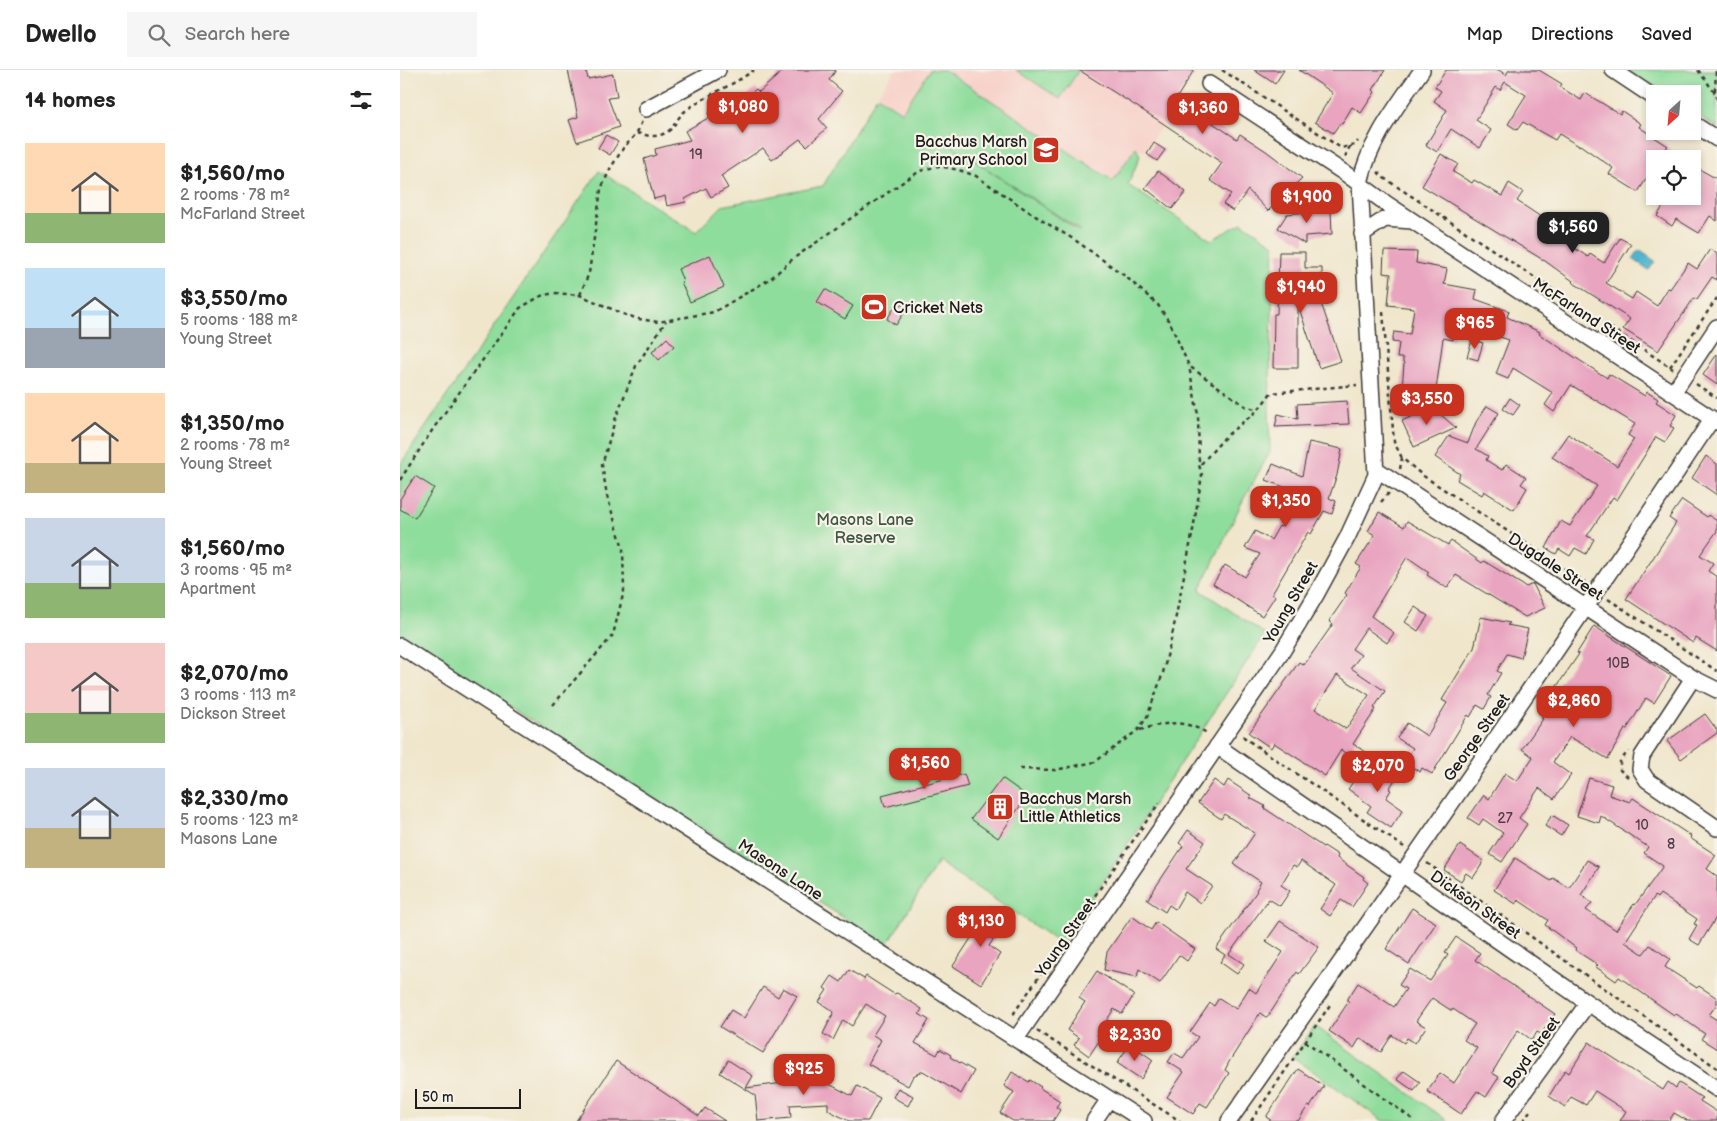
<!DOCTYPE html>
<html lang="en">
<head>
<meta charset="utf-8">
<style>
	:root { --surface:#fff; --page:#f6f6f6; --text:#222; --muted:#767676; --line:#e0e0e0; --accent:#c8321e }
	body { margin:0; font-family:"Balsamiq Sans",sans-serif; background:var(--page); color:var(--text); height:100vh; display:flex; flex-direction:column; font-size:19px; white-space:nowrap }
	* { box-sizing:border-box; margin:0 }
	p { font-size:16px; color:var(--muted) }
	.icon { flex:none; width:28px; height:28px; fill:none; stroke:currentColor; stroke-width:2; stroke-linecap:round; stroke-linejoin:round }
	.map { position:relative; flex:1; overflow:hidden }
	.sheet { display:flex; flex-direction:column; background:var(--surface); width:400px }
	.sheet>* { flex:none }
	.needle { width:32px; rotate:206deg }
	.buttons { position:absolute; left:1246px; top:15px; display:grid; gap:10px }
	.buttons a { display:grid; place-items:center; width:55px; height:55px; border-radius:0px; background:var(--surface); box-shadow:0 2px 8px #0003; font-size:25px }
	.scale { position:absolute; left:15px; bottom:12px; width:106px; box-sizing:border-box; padding-left:5px; border:2px solid #1c1c1c; border-top:0; font-size:14px; line-height:18px; white-space:nowrap; color:#1c1c1c; -webkit-text-stroke:4px #f7f3e8; paint-order:stroke }
	.price { position:absolute; translate:-50% -42px; padding:0 11px; border-radius:10px; background:var(--accent); color:#fff; font-size:16px; line-height:32px; filter:drop-shadow(0 1px 2px #0008) }
	.price::after { content:''; position:absolute; left:50%; top:30px; width:15px; height:11px; margin-left:-8px; background:inherit; clip-path:polygon(0 0,100% 0,50% 100%) }
	.price.current { background:#222; color:#fff }
	ul { padding:0; list-style:none }
	li { display:flex; align-items:center; gap:15px; height:125px; padding:0 25px }
	li span { display:grid; place-items:center; flex:none; width:140px; height:100px; border-radius:0px; color:#555 }
	li>.icon { margin-inline-start:auto }
	span .icon { width:60px; height:60px; fill:#fffc; stroke-width:1 }
	li b { font-size:21px }
	h2 { display:flex; justify-content:space-between; align-items:center; height:60px; padding:0 25px; font-size:21px }
	header { display:flex; align-items:center; gap:30px; box-sizing:border-box; height:70px; padding:0 25px; background:var(--surface); border-bottom:1px solid var(--line) }
	header strong { font-size:24px }
	nav { display:flex; gap:28px; margin-inline-start:auto; font-size:18px }
	.search { width:350px; height:45px; background:var(--page); display:flex; align-items:center; gap:12px; box-sizing:border-box; padding:0 18px; border-radius:0px; color:var(--muted); font-size:19px }
	main { display:flex; flex:1; min-height:0 }
	.map>svg:first-child { display:block }
	.built { fill:#f7d1c9 }
	.green { fill:#8fdd9c; stroke:#567c5c; fill-rule:evenodd }
	.water { fill:#50b5cf; stroke:#366876 }
	.building { fill:#e9a4c0; fill-rule:evenodd }
	.lines { fill:none; stroke-linecap:round; stroke-linejoin:round }
	.minor-casing { stroke:#3c3a36; stroke-width:18 }
	.path { stroke:#3c3a36; stroke-width:2.5; stroke-dasharray:4 4; stroke-linecap:butt }
	.minor { stroke:#fff; stroke-width:15 }
	.labels { text-anchor:middle; stroke-width:4.5; stroke-linejoin:round; paint-order:stroke }
	.number-label { font-size:14px; fill:#4f3e45 }
	.poi-label { font-size:16px; fill:#1c1c1c; stroke:#f7f3e8; text-anchor:start }
	.street-label { font-size:16px; fill:#1c1c1c; stroke:#f7f3e8 }
	.park-label { font-size:16px; fill:#3e5642; stroke:#f7f3e8 }
</style>
</head>
<body>
<header>
<strong>Dwello</strong>
<div class="search"><svg class="icon" aria-label="search" viewBox="0 0 24 24"><circle cx="10" cy="10" r="6"/><path d="M15 15l6 6"/></svg>Search here</div>
<nav><a>Map</a><a>Directions</a><a>Saved</a></nav>
</header>
<main>
<section class="sheet">
<h2>14 homes<svg class="icon" aria-label="filters" viewBox="0 0 24 24"><path d="M4 7h16M4 17h16"/><circle cx="9" cy="7" r="2"/><circle cx="15" cy="17" r="2"/></svg></h2>
<ul>
<li><span style="background:linear-gradient(#ffd9b3 70%,#8fb573 0)"><svg class="icon" aria-label="home" viewBox="0 0 24 24"><path d="M3 11l9-7 9 7M6 9v11h12V9"/></svg></span><div><b>$1,560/mo</b><p>2 rooms · 78 m²</p><p>McFarland Street</p></div></li>
<li><span style="background:linear-gradient(#bfe0f5 60%,#9aa5b1 0)"><svg class="icon" aria-label="home" viewBox="0 0 24 24"><path d="M3 11l9-7 9 7M6 9v11h12V9"/></svg></span><div><b>$3,550/mo</b><p>5 rooms · 188 m²</p><p>Young Street</p></div></li>
<li><span style="background:linear-gradient(#ffd9b3 70%,#c2b280 0)"><svg class="icon" aria-label="home" viewBox="0 0 24 24"><path d="M3 11l9-7 9 7M6 9v11h12V9"/></svg></span><div><b>$1,350/mo</b><p>2 rooms · 78 m²</p><p>Young Street</p></div></li>
<li><span style="background:linear-gradient(#c9d6e8 65%,#8fb573 0)"><svg class="icon" aria-label="home" viewBox="0 0 24 24"><path d="M3 11l9-7 9 7M6 9v11h12V9"/></svg></span><div><b>$1,560/mo</b><p>3 rooms · 95 m²</p><p>Apartment</p></div></li>
<li><span style="background:linear-gradient(#f6c9c9 70%,#8fb573 0)"><svg class="icon" aria-label="home" viewBox="0 0 24 24"><path d="M3 11l9-7 9 7M6 9v11h12V9"/></svg></span><div><b>$2,070/mo</b><p>3 rooms · 113 m²</p><p>Dickson Street</p></div></li>
<li><span style="background:linear-gradient(#c9d6e8 60%,#c2b280 0)"><svg class="icon" aria-label="home" viewBox="0 0 24 24"><path d="M3 11l9-7 9 7M6 9v11h12V9"/></svg></span><div><b>$2,330/mo</b><p>5 rooms · 123 m²</p><p>Masons Lane</p></div></li>
</ul>
</section>
<div class="map">
<svg width="1317" height="1051" viewBox="0 0 1317 1051">
	<rect width="100%" height="100%" fill="#f7f3e8"/>
	<filter id="ink" filterUnits="userSpaceOnUse"><feTurbulence type="fractalNoise" baseFrequency=".02" numOctaves="2"/><feDisplacementMap in="SourceGraphic" scale="10" xChannelSelector="R" yChannelSelector="G"/><feConvolveMatrix kernelMatrix="1 2 1 2 8 2 1 2 1" color-interpolation-filters="sRGB"/></filter>
	<filter id="wash" filterUnits="userSpaceOnUse"><feTurbulence type="fractalNoise" baseFrequency=".0096" numOctaves="4" result="noise"/><feDisplacementMap in="SourceGraphic" scale="20" xChannelSelector="R" yChannelSelector="G"/><feGaussianBlur stdDeviation="1.12" result="paint"/><feColorMatrix in="noise" values="0 0 0 0 0 0 0 0 0 0 0 0 0 0 0 0 0 1.4 0 .05"/><feComposite in="paint" operator="in"/></filter>
	<g filter="url(#wash)">
		<rect width="100%" height="100%" fill="#f0e6cc"/>
		<path class="built" d="M495 0H799L744 82 736 77 679 161 477 26Z"/>
		<path class="green" d="M530 0H545L713 111 736 77 740 86 728 115 811 170 842 153 874 174 869 338 870 382 842 432 800 520 865 564 662 874 538 792 487 875 0 568V395L199 101 296 162 322 136 423 116 477 26 502 42ZM551 75 680 160V161H679Z
			M616 0H679L660 29Z
			M1225 0H1317V58L1293 42 1292 24H1263Z
			M915 956 1048 1051H983L893 987Z"/>
		<path class="water" d="M1239 180 1255 191 1249 200 1233 189Z"/>
		<g id="blocks">
			<path class="building" d="M168 0H186L188 9 213 4 217 27 208 28 219 57 177 72 169 50 178 47Z
				M384 0H436L429 10 442 21 419 49 427 58 407 76 400 69 372 90 363 78 321 106 328 118 311 127 306 118 285 129 286 132 267 136 265 126 254 129 244 89 256 85 255 79 290 70 285 61 310 47 308 43 321 34 326 41 356 19 359 22Z
				M679 0H794L776 29 837 69 840 64 866 81 902 108 868 141 848 120 833 141 823 134 831 124 810 110 822 93 761 52Z
				M854 0H884L875 14Z
				M899 0H985L973 20 975 22 961 43 952 37 942 54 940 53 933 63 915 52 933 23Z
				M1046 0H1099L1106 5 1109 0H1139L1162 14 1160 17 1181 30 1185 23 1220 44 1222 41 1241 54 1239 57 1268 76 1266 78 1284 89H1255V95L1238 122 1209 104 1213 98 1180 75 1179 76 1159 64 1155 70 1123 52 1117 60 1108 54 1126 25 1105 12 1100 20 1096 17 1076 50 1091 60 1080 78 1051 59 1037 82 1026 75 1047 40 1034 31 1041 21 1035 17Z
				M206 65 218 72 210 85 198 78Z
				M754 73 765 80 757 91 747 84Z
				M1041 84 1058 94 1053 102 1072 113 1074 110 1102 126 1109 113 1123 122 1117 131 1153 155 1149 161 1188 187 1190 184 1204 193 1220 168 1231 174 1206 213 1232 229 1236 222 1257 236 1268 218 1270 219 1288 193 1297 199 1310 179 1317 184V210L1312 207 1297 229 1294 228 1258 281 1223 259 1230 249 1172 212 1173 211 1145 191 1022 116Z
				M1292 95 1317 109V151L1310 146 1299 163 1276 149 1272 156 1257 146 1270 126H1292Z
				M758 101 786 122 772 139 745 118Z
				M931 140 932 164 905 166V174L878 158 887 144Z
				M984 181 1017 182 1016 193 1047 199 1044 214 1077 220 1075 229 1109 241 1107 247 1140 262 1139 264 1207 308 1209 304 1245 326 1247 322 1258 329 1256 332 1276 345 1270 356 1274 358 1265 372 1256 367 1217 430 1213 427 1187 466 1194 469 1186 484 1175 478 1170 486 1159 479 1156 484 1146 478 1161 451 1170 456 1197 416 1152 387 1168 364 1217 396 1234 369 1228 365 1235 354 1171 315 1154 342 1145 335 1153 323 1113 298 1108 309 1096 304 1109 270 1079 260 1083 249 1058 243 1053 270 1043 268 1034 335 1001 332 1004 293H1003V288H997L999 273 992 272 994 262 1010 264 1014 238 988 235 991 204 983 203Z
				M879 182H905V198H922V236L941 291 919 298 898 235V298H873L874 244H877Z
				M310 185 324 217 290 232 281 212 283 211 278 199Z
				M425 219 453 236 445 249 417 232Z
				M498 232 507 238 496 255 487 249Z
				M267 268 274 276 259 290 252 282Z
				M1072 270 1083 273 1078 290 1067 287Z
				M1317 284V315L1303 305Z
				M1110 328 1120 335 1113 345 1103 339Z
				M947 331 949 354 875 357 878 344 898 349 897 334Z
				M1087 336 1099 343 1076 379 1088 386 1086 390 1102 400 1106 394 1126 407 1121 414 1127 418 1114 440 1084 421 1082 425 1057 410 1060 404 1035 387 1049 366 1068 373 1076 352Z
				M1032 337 1056 358 1014 377 1002 351Z
				M909 372 942 379 937 405 929 428 936 431 932 444 924 441 911 464 908 462 872 524 875 526 862 546 813 514 825 495 845 507 860 484 845 478 855 461 871 470 879 456 881 457 894 434 879 427 884 417 866 410 873 394 902 406Z
				M1306 386 1317 394V425L1292 408Z
				M15 406 34 418 15 448 0 439V429Z
				M1282 430 1307 447 1308 445 1317 451V461L1300 485 1313 493 1308 501 1317 507V581L1296 568 1293 573 1226 529 1276 453 1269 448Z
				M979 442 1004 457 1007 451 1048 475 1051 471 1082 493 1084 491 1126 517 1133 514 1145 538 1125 547 1056 505 1047 518 1027 505 1029 502 1007 487 971 546 994 563 987 573 966 558 952 579 961 585 951 598 985 621 974 638 976 639 953 674 969 684 962 695 941 680 925 706 874 673 871 678 849 663 899 592 904 595 933 554 929 551 947 525 945 523 961 497 956 494 975 465 968 461ZM937 605 969 625 946 659 915 639Z
				M1015 537 1028 546 1018 561 1005 552Z
				M1081 547 1110 553 1107 555 1128 559 1121 588 1107 584 1097 601 1101 603 1088 625 1091 627 1084 639 1077 635 1070 647 1068 645 1032 704 1022 698 1020 702 1004 692 1013 678 997 668 1007 653 1027 666 1047 633 1042 630 1074 578Z
				M1194 556 1271 606 1254 633 1246 628 1227 659H1225L1208 689 1170 667 1153 692 1171 705 1154 729 1139 718 1119 748 1127 754 1102 792 1089 784 1103 763 1083 749 1079 755 1068 748 1084 725 1089 729 1105 703 1117 711 1133 687 1122 679 1143 649 1141 648 1159 622 1155 619 1179 584 1177 583Z
				M1305 644 1317 660V663L1281 689 1267 671Z
				M992 690 1003 697 989 719 991 720 986 728 1003 740 991 758 967 742 971 736 948 719 965 695 982 707Z
				M564 704 568 716 485 737 482 725Z
				M602 708 627 726 598 768 571 749Z
				M1189 708 1212 715 1209 725 1230 732 1233 728 1291 766 1290 768 1316 785 1307 799 1317 806V846L1299 875 1289 869 1297 855 1294 854 1297 849 1260 824 1257 828 1255 826 1225 872 1243 884 1250 875 1270 889 1265 897 1297 918 1299 916 1317 928V934L1309 945 1317 950V979L1301 969 1305 964 1275 943 1274 945 1219 907 1216 911 1196 897 1198 895 1175 880 1176 878 1145 855 1148 850 1118 830 1116 834 1094 820 1115 788 1151 811 1153 808 1169 818 1187 790 1199 797 1181 825 1192 833 1186 840 1216 860 1234 834 1235 835 1263 796 1244 783 1248 777 1201 746 1199 753 1177 746Z
				M814 710 824 717 828 710 852 726 850 728 865 736 864 738 923 777 924 776 938 785 937 788 964 807 963 809 968 813 952 837 941 830 930 846 920 839 936 815 901 791 897 797 893 795 881 815 890 821 880 836 869 829 829 884 844 894 837 904 820 892 825 885 816 879 857 821 856 820 861 812 834 794 855 763 824 744 821 749 798 733Z
				M1152 745 1168 755 1161 766 1145 756Z
				M788 760 805 772 786 799 812 816 800 833 785 822 775 839 769 835 765 842 747 830 783 776 779 773Z
				M1060 775 1084 791 1073 808 1066 803 1061 811 1044 800Z
				M1012 838 1036 853 1009 894 986 879Z
				M587 839 606 850 589 876 600 884 581 914 553 896 577 859 575 858Z
				M732 846 751 860 756 852 795 879 787 891 779 885 760 913 739 899 737 907 704 900 707 882Z
				M880 851 919 877 899 904 897 902 867 948 860 943 829 992 825 1000 829 1003 807 1037 800 1033 793 1044 767 1027 784 1002 768 992 774 983 783 988 798 967 790 962 810 933 814 936 819 928 836 939 849 918 856 923 883 882 866 871Z
				M1056 867 1080 883 1075 890 1155 944 1141 964 1137 962 1132 970 1118 960 1092 1003 1099 1007 1086 1027 1077 1021 1061 1044 1027 1021 1040 1003 1054 1013 1077 978 1064 970 1075 954 1053 939 1052 941 1032 928 1016 951 1026 957 1015 973 1007 968 1004 973 992 965 981 982 960 968 954 978 929 961 949 931 947 930 958 913 994 937 1006 919 999 915 1010 899 1030 911 1048 885 1045 883Z
				M449 900 464 909 466 906 494 924 497 923 522 939 519 944 529 950 515 973 537 985 540 979 551 985 550 987 574 1001 561 1024 523 1001 513 1006 508 1016 468 994 481 970 473 965 485 946 466 934 452 956 443 950 433 970 423 964 434 942 419 932 427 920 424 918 432 906 441 912Z
				M697 901 734 925 722 944 714 939 697 965 701 968 689 986 674 975 679 968 667 960 685 932 679 928Z
				M363 917 378 927 383 918 397 926 363 983 320 957 331 940 344 948Z
				M1189 972 1263 1020 1268 1012 1276 1018 1279 1013 1302 1028 1300 1031 1317 1042V1051H1288L1274 1043 1269 1051H1220L1226 1041 1195 1021 1186 1035 1171 1027 1165 1037 1149 1026 1165 1000 1169 1003Z
				M730 974 753 990 741 1009 717 993Z
				M328 990 353 1006 346 1018 398 1011V999L422 998 423 1011 452 1026 457 1016 480 1028 468 1051H449L428 1040V1033L390 1035 391 1048 358 1051 355 1025 320 1003Z
				M216 991 299 1046 305 1038 325 1051H176Z
				M898 999 924 1016 910 1037 908 1036 898 1051H872L866 1047Z
				M1004 1001 1020 1012 1014 1021 997 1009Z
				M612 1002 629 1012 630 1010 641 1017 640 1018 660 1031 656 1037 660 1040 653 1051H613L600 1043 614 1022 604 1016Z
				M498 1018 513 1026 508 1036 493 1027Z"/>
		</g>
	</g>
	<g filter="url(#ink)">
		<use href="#blocks" fill-opacity="0" stroke="#3c3a36" stroke-width="1"/>
		<g class="lines">
			<g class="minor-casing">
				<path id="minor" d="M1213 0 1255 28
					M809 14 946 104 987 134 1317 352
					M246 39 318 0
					M1292 53 1317 69
					M962 164 985 149 1012 151
					M1273 323 1317 257
					M976 399 1293 608 1317 620
					M0 576 744 1051
					M1293 608 1242 686 1240 699 1247 710 1317 758
					M817 676 1188 933 1317 1019
					M616 969 882 582 916 525 947 468 976 405 960 113C969 71 998 35 1022 0
					M694 1051 709 1029
					M829 1051C993 819 1155 586 1312 349
					M1103 1051 1188 933"/>
			</g>
			<path class="path" d="M822 0 941 78 955 75 958 71
				M1298 0 1315 23 1317 29
				M1315 21 1316 0
				M237 63C246 66 258 68 267 62 274 58 276 50 282 44 285 41 290 37 294 35 314 22 335 14 354 0
				M945 87 950 76
				M978 102 984 108 1273 299
				M180 225 189 203 201 119 210 99 224 77 237 63 242 51
				M983 242 994 372 1002 388 1022 405 1185 512
				M1270 297 1317 228
				M1296 314 1317 328
				M801 394 826 366 858 340 871 323 957 315
				M1000 399 1002 388
				M0 410 33 359 120 238 141 226 154 223 180 225 223 244 239 249 258 252 314 242 370 209 394 188 503 112 520 101 538 96 559 100 576 106 643 151 675 170 725 206 758 235 770 253 789 296 845 336 858 340
				M981 432 989 423
				M1208 529 1317 601
				M153 635 213 565 224 521 223 478 207 426 202 395 215 350 236 296 266 251
				M740 660C768 652 783 649 809 664
				M843 666 846 669 1004 777
				M620 699 655 700 695 692 738 660 747 647 763 603 773 561 793 460 802 405 799 395 798 345 789 296
				M1228 707 1220 700V692L1228 681
				M1027 793 1317 998
				M615 944 614 943 759 733
				M637 961 780 1051
				M905 971 1015 1051
				M851 1051 932 932
				M1123 1051 1132 1038"/>
			<use href="#minor" class="minor"/>
		</g>
	</g>
	<defs>
		<g id="school-square" transform="scale(1.4375)"><rect x="-9" y="-9" width="18" height="18" rx="4" fill="#c8321e" stroke="#f7f3e8"/><path d="M0-5L7-2L0 1L-7-2ZM-4 1L0 2.5L4 1V4Q0 6-4 4Z" fill="#fff"/></g>
		<g id="stadium-square" transform="scale(1.4375)"><rect x="-9" y="-9" width="18" height="18" rx="4" fill="#c8321e" stroke="#f7f3e8"/><path d="M0-5a6.5 5 0 1 0 0 10a6.5 5 0 1 0 0-10ZM-3.5-1.8h7v3.6h-7Z" fill="#fff"/></g>
		<g id="building-square" transform="scale(1.4375)"><rect x="-9" y="-9" width="18" height="18" rx="4" fill="#c8321e" stroke="#f7f3e8"/><path d="M-4-6H4V6H1V3H-1V6H-4ZM-2.5-4.3h1.7v1.8h-1.7ZM.8-4.3h1.7v1.8H.8ZM-2.5-1h1.7V.8h-1.7ZM.8-1h1.7V.8H.8Z" fill="#fff"/></g>
	</defs>
	<g fill-rule="evenodd">
		<use href="#school-square" x="646" y="80"/>
		<use href="#stadium-square" x="474" y="237"/>
		<use href="#building-square" x="600" y="737"/>
	</g>
	<g class="labels">
		<g class="number-label">
			<text x="296" y="89">19</text>
			<text x="1218" y="598">10B</text>
			<text x="1105" y="753">27</text>
			<text x="1242" y="760">10</text>
			<text x="1271" y="779">8</text>
		</g>
		<g class="poi-label">
			<text x="627" y="77" text-anchor="end">Bacchus Marsh<tspan x="627" dy="18">Primary School</tspan></text>
			<text x="493" y="243">Cricket Nets</text>
			<text x="619" y="734">Bacchus Marsh<tspan x="619" dy="18">Little Athletics</tspan></text>
		</g>
		<g class="street-label">
			<text transform="translate(1187 245) rotate(33)" y="6">McFarland Street</text>
			<text transform="translate(1156 496) rotate(33)" y="6">Dugdale Street</text>
			<text transform="translate(890 532) rotate(-60)" y="6">Young Street</text>
			<text transform="translate(1076 667) rotate(-55)" y="6">George Street</text>
			<text transform="translate(381 799) rotate(33)" y="6">Masons Lane</text>
			<text transform="translate(1076 834) rotate(35)" y="6">Dickson Street</text>
			<text transform="translate(665 867) rotate(-55)" y="6">Young Street</text>
			<text transform="translate(1131 982) rotate(-54)" y="6">Boyd Street</text>
		</g>
		<g class="park-label">
			<text x="465" y="455">Masons Lane<tspan x="465" dy="18">Reserve</tspan></text>
		</g>
	</g>
</svg>
<div class="buttons">
<a><svg class="needle" viewBox="-14 -14 28 28"><path d="M0-13l5 13h-10z" fill="#e53935"/><path d="M0 13l5-13h-10z" fill="#767676"/></svg></a>
<a><svg class="icon" aria-label="locate" viewBox="0 0 24 24"><circle cx="12" cy="12" r="6"/><path d="M12 2v4M12 18v4M2 12h4M18 12h4"/></svg></a>
</div>
<div class="scale">50 m</div>
<b class="price" style="left:343px;top:64px">$1,080</b>
<b class="price" style="left:803px;top:65px">$1,360</b>
<b class="price" style="left:907px;top:154px">$1,900</b>
<b class="price current" style="left:1173px;top:184px">$1,560</b>
<b class="price" style="left:901px;top:244px">$1,940</b>
<b class="price" style="left:1075px;top:280px">$965</b>
<b class="price" style="left:1027px;top:356px">$3,550</b>
<b class="price" style="left:886px;top:458px">$1,350</b>
<b class="price" style="left:1174px;top:658px">$2,860</b>
<b class="price" style="left:525px;top:720px">$1,560</b>
<b class="price" style="left:978px;top:723px">$2,070</b>
<b class="price" style="left:581px;top:878px">$1,130</b>
<b class="price" style="left:735px;top:992px">$2,330</b>
<b class="price" style="left:404px;top:1026px">$925</b>
</div>
</main>
</body>
</html>
